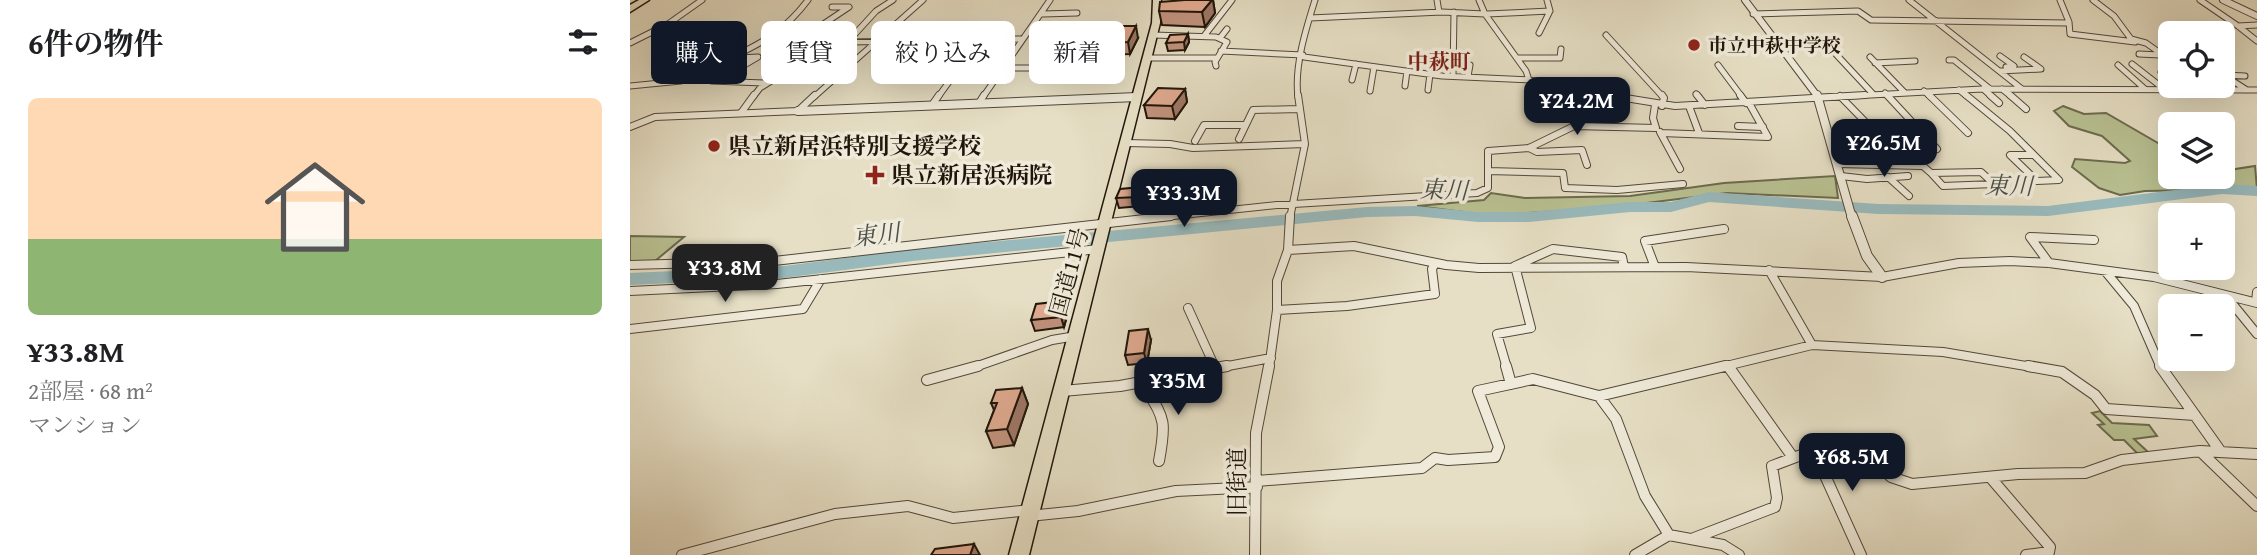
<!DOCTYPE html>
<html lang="ja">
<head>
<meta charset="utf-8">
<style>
	:root { --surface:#fff; --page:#f6f6f6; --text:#202124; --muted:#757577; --accent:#111827 }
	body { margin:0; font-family:"Gentium Book Plus","Noto Serif JP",serif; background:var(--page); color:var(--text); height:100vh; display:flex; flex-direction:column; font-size:26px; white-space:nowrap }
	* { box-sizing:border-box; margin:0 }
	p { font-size:23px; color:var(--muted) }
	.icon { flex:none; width:38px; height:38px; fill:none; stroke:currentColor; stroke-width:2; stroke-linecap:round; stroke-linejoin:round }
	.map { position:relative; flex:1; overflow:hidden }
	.panel { display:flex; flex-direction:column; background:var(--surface); width:630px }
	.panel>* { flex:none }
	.hud { position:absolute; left:21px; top:21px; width:665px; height:63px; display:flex; gap:14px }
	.fabs { position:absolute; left:1528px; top:21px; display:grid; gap:14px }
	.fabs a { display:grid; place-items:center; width:77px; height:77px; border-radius:10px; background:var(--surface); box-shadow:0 7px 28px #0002; font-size:35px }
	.price { position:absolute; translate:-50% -60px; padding:0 16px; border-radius:14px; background:var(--accent); color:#fff; font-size:23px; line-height:46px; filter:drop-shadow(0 2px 4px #0008) }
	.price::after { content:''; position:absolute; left:50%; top:42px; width:21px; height:16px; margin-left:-10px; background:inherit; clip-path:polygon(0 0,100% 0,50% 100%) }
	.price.current { background:#222; color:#fff }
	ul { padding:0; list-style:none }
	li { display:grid; align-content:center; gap:14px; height:371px; padding:0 28px }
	li span { display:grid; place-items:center; height:217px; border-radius:10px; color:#555 }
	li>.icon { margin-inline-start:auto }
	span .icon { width:126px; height:126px; fill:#fffc; stroke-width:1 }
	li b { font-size:30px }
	h2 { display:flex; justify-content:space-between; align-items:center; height:84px; padding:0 28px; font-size:30px }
	.tag { padding:0 24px; border-radius:10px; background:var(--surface); box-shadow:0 7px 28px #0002; font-size:24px; line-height:63px }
	.tag.current { background:var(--accent); color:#fff }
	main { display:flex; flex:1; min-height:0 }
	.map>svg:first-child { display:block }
	.green { fill:#b9c192; stroke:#6c6b4e; stroke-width:2 }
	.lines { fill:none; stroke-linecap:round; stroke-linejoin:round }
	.river { fill:#99babd; fill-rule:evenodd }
	.minor-far3-casing { stroke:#524839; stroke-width:7 }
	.minor-far2-casing { stroke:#524839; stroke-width:8 }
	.minor-far1-casing { stroke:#524839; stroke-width:10 }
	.minor-casing { stroke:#524839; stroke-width:12 }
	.tertiary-far2-casing { stroke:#524839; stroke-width:8 }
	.tertiary-far1-casing { stroke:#524839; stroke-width:10 }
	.tertiary-casing { stroke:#524839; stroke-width:12 }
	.trunk-casing { stroke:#20150a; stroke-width:3 }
	.minor-far3 { stroke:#efead9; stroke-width:5 }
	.minor-far2 { stroke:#efead9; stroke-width:6 }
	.minor-far1 { stroke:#efead9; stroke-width:8 }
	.minor { stroke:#efead9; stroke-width:10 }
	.tertiary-far2 { stroke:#efead9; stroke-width:6 }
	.tertiary-far1 { stroke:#efead9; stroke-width:8 }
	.tertiary { stroke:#efead9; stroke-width:10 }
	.trunk { fill:#e6dfc5; fill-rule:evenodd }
	.wall { fill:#c1927c; stroke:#20150a; stroke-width:2 }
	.shaded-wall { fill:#9d7765; stroke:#20150a; stroke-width:2 }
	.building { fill:#e0aa90; stroke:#20150a; stroke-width:2 }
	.poi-dot { fill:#8f2418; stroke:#efead9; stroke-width:2.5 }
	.labels { text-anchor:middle; stroke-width:7; stroke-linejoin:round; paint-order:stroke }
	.far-poi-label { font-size:19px; font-weight:bold; fill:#20150a; stroke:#efead9; text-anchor:start }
	.far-quarter-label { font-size:21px; font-weight:bold; fill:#7a1f14; stroke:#efead9 }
	.poi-label { font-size:23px; font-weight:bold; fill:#20150a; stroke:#efead9; text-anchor:start }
	.street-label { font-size:23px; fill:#20150a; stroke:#efead9 }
	.water-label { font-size:24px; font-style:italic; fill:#4a4f49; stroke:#efead9 }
</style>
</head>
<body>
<main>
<section class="panel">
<h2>6件の物件<svg class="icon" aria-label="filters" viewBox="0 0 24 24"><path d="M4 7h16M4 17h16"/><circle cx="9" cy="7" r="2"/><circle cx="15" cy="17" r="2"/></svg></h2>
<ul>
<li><span style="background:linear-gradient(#ffd9b3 65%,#8fb573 0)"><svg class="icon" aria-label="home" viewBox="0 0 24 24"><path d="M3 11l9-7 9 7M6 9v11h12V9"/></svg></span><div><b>¥33.8M</b><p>2部屋 · 68 m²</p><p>マンション</p></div></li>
</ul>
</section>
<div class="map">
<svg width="1627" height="555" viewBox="0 0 1627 555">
	<rect width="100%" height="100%" fill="#e6dfc5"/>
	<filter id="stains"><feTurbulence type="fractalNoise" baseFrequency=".00286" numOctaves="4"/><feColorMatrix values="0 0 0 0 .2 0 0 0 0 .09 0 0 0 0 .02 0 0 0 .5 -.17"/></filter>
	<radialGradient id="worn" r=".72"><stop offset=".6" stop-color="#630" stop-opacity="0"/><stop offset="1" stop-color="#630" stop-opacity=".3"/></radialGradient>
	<path class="green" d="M1433 106 1454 114 1476 113 1540 150V177H1592L1593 171 1625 166 1627 189 1515 191 1490 195 1469 188 1442 167 1445 159 1495 163 1500 161 1472 136 1439 126 1424 111Z
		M1205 176 1208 198 1097 193 976 208 898 213 849 214 787 206 854 200 861 193 895 198 1000 196 1094 183Z
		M0 236 54 237 25 261 0 262Z
		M1470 411 1482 423 1519 425 1527 436 1504 439 1519 453 1509 455 1494 440H1484L1468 425 1474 424 1462 413Z"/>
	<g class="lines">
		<path class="river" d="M1592 184 1627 186V196L1592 194 1418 216 1248 214 1079 202 1041 212H1000L899 222H848L785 216 737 217 283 261 154 278 0 285V273L154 266 283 249 737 207 785 206 848 212H899L1000 202H1041L1079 192 1248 204 1418 206Z"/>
		<g class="minor-far3-casing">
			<path id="minor-far3" d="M807 0 809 12
				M849 0 855 14 896 71 899 80
				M917 0 920 11
				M1279 0 1392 89
				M1430 0 1439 22 1440 34 1505 42
				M1463 0 1484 16 1501 39 1516 43 1540 60
				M1570 0 1608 26
				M413 14 447 13
				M857 14 920 11 909 33
				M1123 14 1228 11 1241 20 1438 23
				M680 18 812 12 855 14
				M405 24 472 30
				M1627 25 1608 26 1627 41
				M523 35 586 37 597 42 585 62 586 66
				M976 35 1033 97
				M574 36 602 0
				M590 38 597 29
				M137 41 165 43 219 7H202
				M0 43 38 24 72 0
				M165 43 391 39
				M433 43 446 29
				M591 51 673 55
				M1203 51 1243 94
				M1509 54 1530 55
				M104 56C135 42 157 28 178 0
				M1370 56 1384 66 1376 67
				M674 57 812 76 899 80 986 97
				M1240 57 1274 92
				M517 58H587
				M887 58H930L931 49
				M1319 60H1324L1360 89
				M1245 63 1285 61
				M1502 64 1534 89
				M1088 65 1112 97
				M1488 65 1515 89
				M371 68H419L431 52
				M1370 71 1411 69 1394 57
				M1531 72 1540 79
				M1592 74 1617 90
				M1594 75 1615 76
				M823 76 824 12
				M838 76 840 65
				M289 77 324 75 308 97
				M722 80 726 64
				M81 81 136 83
				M915 84 919 97
				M0 86 51 81 89 59 128 57 87 81
				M775 86 777 71
				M1353 89 1362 97
				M1372 89 1382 97
				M798 90 800 74
				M1329 90 1338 97
				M740 91 744 67
				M1294 91 1301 97
				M1255 93 1259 97
				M1066 94 1069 97
				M123 97 130 88 170 63 214 46 246 11 263 0
				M184 97 293 0
				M353 97 420 0
				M668 97C664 66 676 29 685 0
				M1204 97 1352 89 1627 90"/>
		</g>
		<g class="minor-far2-casing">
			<path id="minor-far2" d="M919 95 922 105
				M977 95 1045 106 1235 95
				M1032 95 1034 98 1032 106
				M1067 95 1075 105
				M1110 95 1116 103
				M1257 95 1307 149
				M1299 95 1338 133
				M1336 95 1380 131 1429 180 1407 181 1380 155H1402
				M1360 95 1369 103
				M1380 95 1396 109
				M1210 96 1253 140
				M349 103 354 95
				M302 105 309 95
				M1059 106 1069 133
				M111 113 124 95
				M1108 126 1133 127
				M0 127 25 117 168 111 185 95
				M1030 132 1050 169
				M1031 133 1138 137 1119 103
				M609 139 623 110 669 109
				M565 141 574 125H615
				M496 143 540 144 563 148 675 144
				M899 148 907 152 952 150 957 165
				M1208 164 1293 166 1301 173
				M858 171 933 173 935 188 987 190 1053 184
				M1351 172 1364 184 1313 186 1301 173Z
				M1211 176 1237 179 1278 176
				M1258 177 1279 196
				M524 218 647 205 847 193 858 188V151L899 148 944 126 1026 128 1023 118 1025 105
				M660 218 675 144 668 95"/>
		</g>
		<g class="minor-far1-casing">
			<path id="minor-far1" d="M658 250 724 246 816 265 849 268 1056 267 1252 277 1329 263 1380 261 1419 263 1524 277 1627 303
				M1419 263 1400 237 1464 240
				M0 265 144 261 541 216
				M1025 267 1015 241 1094 229
				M1139 270 1182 345
				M1475 271 1504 306 1531 368
				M0 291 147 284 468 249
				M1596 296 1627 334
				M1626 302 1627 292
				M558 308 583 363 582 368
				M647 310 717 306 805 294 802 269 805 263
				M0 329 173 309 191 279
				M1097 365 1099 368
				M342 368 422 340 446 336
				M587 368 641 358
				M639 368 647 310V281L658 250 660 216
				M877 368 867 334 901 328 885 266 923 249 992 257 994 267
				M1088 368 1182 345 1313 352 1408 368"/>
		</g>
		<g class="minor-casing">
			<path id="minor" d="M876 366 881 384
				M1098 366 1162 456
				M1398 366 1432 372 1465 395 1476 409 1565 415
				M1530 366 1591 452
				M297 380 348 366
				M512 382C534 419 537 418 529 461
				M432 391 490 386 597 366
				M969 396 986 419 1015 496 1039 535
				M1183 449 1231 555
				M1571 452 1627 506
				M1360 477 1420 547 1419 552 1396 555
				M627 481 792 468 805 458 818 460 865 457 869 447 848 391 903 379 969 396 1095 366
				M399 516 448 511 546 491 627 487
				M1064 538 1145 507 1147 498 1142 466 1195 446 1233 450 1261 477 1282 484 1388 474 1455 473 1492 460 1570 451 1627 454
				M52 555 205 514 278 506 323 518 400 510
				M625 555 626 433 639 366
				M1005 555 1039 535 1093 545 1109 555"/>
		</g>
		<g class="tertiary-far2-casing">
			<path id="tertiary-far2" d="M1115 0 1188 97
				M1593 0 1627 16
				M502 97H507"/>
		</g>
		<g class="tertiary-far1-casing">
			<path id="tertiary-far1" d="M1187 95 1222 218
				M168 111 507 97"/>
		</g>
		<g class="tertiary-casing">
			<path id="tertiary" d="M1222 216 1237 256 1252 277"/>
		</g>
		<g class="trunk-casing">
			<path id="trunk" d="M9 0H19L0 12V5Z
				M523 0H531L530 23 399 555H379L522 23Z"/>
		</g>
		<use href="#minor-far3" class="minor-far3"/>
		<use href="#minor-far2" class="minor-far2"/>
		<use href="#minor-far1" class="minor-far1"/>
		<use href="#minor" class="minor"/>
		<use href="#tertiary-far2" class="tertiary-far2"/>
		<use href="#tertiary-far1" class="tertiary-far1"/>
		<use href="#tertiary" class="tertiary"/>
		<use href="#trunk" class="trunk"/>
	</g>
	<path class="wall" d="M555 0H583L585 13 575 27 532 25 529 11Z
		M558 34 559 42 555 50 538 51 536 43Z
		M508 38 500 54 471 55 468 43Z
		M555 89 557 102 545 119 517 118 514 105Z
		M512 187 514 197 511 206 489 208 486 198Z
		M434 301 438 312 434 327 405 331 401 320Z
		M521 340 517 363 498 365 495 355Z
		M392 388 398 404 384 445 363 448 356 431 364 410 361 403Z"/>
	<path class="shaded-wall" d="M582 0H583L585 13 575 27 572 12Z
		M506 26 508 38 500 54 498 42Z
		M558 34 559 42 555 50 554 42Z
		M555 89 557 102 545 119 542 106Z
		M512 187 514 197 511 206 509 197Z
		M434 301 438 312 434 327 431 317Z
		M518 329 521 340 517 363 514 353Z
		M392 388 398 404 384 445 377 429Z
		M344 544 350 555H340Z"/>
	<path class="building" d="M555 0H582L572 12 529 11 530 2Z
		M478 26H506L498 42 468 43Z
		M558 34 554 42 536 43 540 35Z
		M528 88 555 89 542 106 514 105Z
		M512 187 509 197 486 198 490 189Z
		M434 301 431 317 401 320 406 304Z
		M518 329 514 353 495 355 499 331Z
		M392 388 377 429 356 431 367 403H361L366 390Z
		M344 544 340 555H301L305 549Z"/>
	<g class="poi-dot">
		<circle cx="1064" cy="45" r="7"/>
		<circle cx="84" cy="146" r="7"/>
		<path d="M241.5 164.5h7v7h7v7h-7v7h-7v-7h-7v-7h7z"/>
	</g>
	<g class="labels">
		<g class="far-poi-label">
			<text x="1078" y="52">市立中萩中学校</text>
		</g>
		<g class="far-quarter-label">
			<text x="809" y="69">中萩町</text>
		</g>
		<g class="poi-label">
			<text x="98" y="154">県立新居浜特別支援学校</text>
			<text x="261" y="183">県立新居浜病院</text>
		</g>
		<g class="street-label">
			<text transform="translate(439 272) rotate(-75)" y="8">国道11号</text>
			<text transform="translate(607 482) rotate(-90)" y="8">旧街道</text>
		</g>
		<g class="water-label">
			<text transform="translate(1379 186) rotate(1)" y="8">東川</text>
			<text transform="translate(814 190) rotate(2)" y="8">東川</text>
			<text transform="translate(246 235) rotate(-7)" y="8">東川</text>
		</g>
	</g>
	<rect width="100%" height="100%" filter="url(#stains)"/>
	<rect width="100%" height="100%" fill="url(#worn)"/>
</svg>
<div class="fabs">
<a><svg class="icon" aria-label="locate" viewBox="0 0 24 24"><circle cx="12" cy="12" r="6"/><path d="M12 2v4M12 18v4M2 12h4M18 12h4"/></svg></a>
<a><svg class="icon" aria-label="layers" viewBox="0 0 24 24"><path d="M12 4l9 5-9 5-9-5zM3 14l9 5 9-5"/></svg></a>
<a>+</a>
<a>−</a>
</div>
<b class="price" style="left:947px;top:137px">¥24.2M</b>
<b class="price" style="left:1254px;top:179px">¥26.5M</b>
<b class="price" style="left:554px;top:229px">¥33.3M</b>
<b class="price current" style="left:95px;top:304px">¥33.8M</b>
<b class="price" style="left:548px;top:417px">¥35M</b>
<b class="price" style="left:1222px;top:493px">¥68.5M</b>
<div class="hud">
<a class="tag current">購入</a>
<a class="tag">賃貸</a>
<a class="tag">絞り込み</a>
<a class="tag">新着</a>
</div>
</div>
</main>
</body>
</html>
